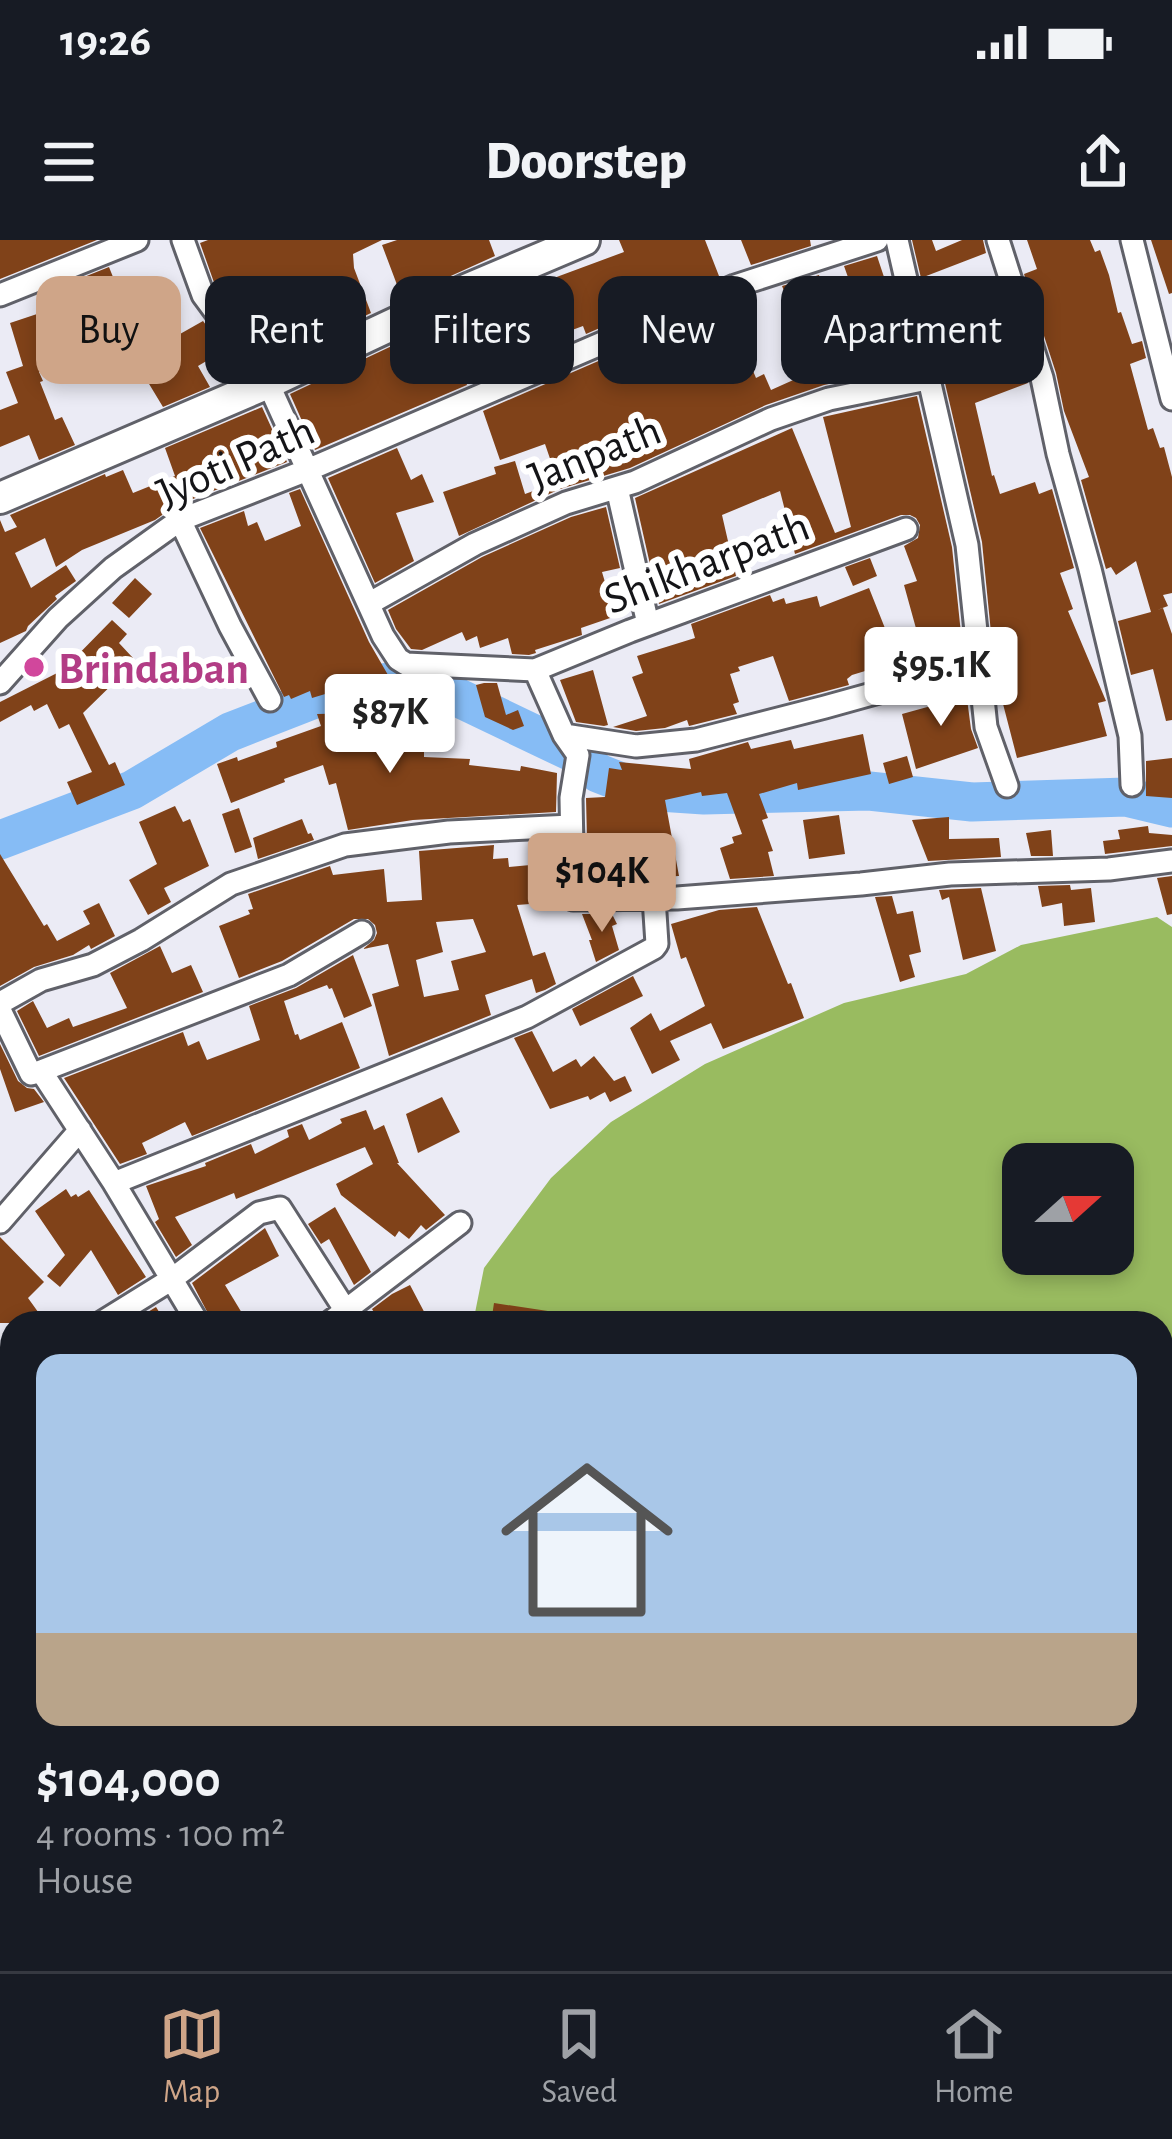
<!DOCTYPE html>
<html lang="en">
<head>
<meta charset="utf-8">
<style>
	:root { --surface:#171b24; --page:#20242c; --text:#f1f3f6; --muted:#9ea1a6; --line:#363941; --accent:#cfa588 }
	body { margin:0; font-family:"Alegreya Sans",sans-serif; background:var(--page); color:var(--text); height:100vh; display:flex; flex-direction:column; font-size:45px; white-space:nowrap }
	* { box-sizing:border-box; margin:0 }
	p { font-size:39px; color:var(--muted) }
	.icon { flex:none; width:66px; height:66px; fill:none; stroke:currentColor; stroke-width:2; stroke-linecap:round; stroke-linejoin:round }
	.map { position:relative; flex:1; overflow:hidden }
	.panel { position:absolute; left:0px; top:1071px; width:1173px; height:660px; display:flex; flex-direction:column; background:var(--surface); border-radius:36px 36px 0 0; box-shadow:0 6px 18px #0003 }
	.panel>* { flex:none }
	.guide { position:absolute; left:36px; top:36px; width:1101px; height:108px; display:flex; gap:24px }
	.needle { width:78px; rotate:69deg }
	.buttons { position:absolute; left:1002px; top:903px; display:grid; gap:24px }
	.buttons a { display:grid; place-items:center; width:132px; height:132px; border-radius:24px; background:var(--surface); box-shadow:0 6px 18px #0003; font-size:60px }
	.price { position:absolute; translate:-50% -102px; padding:0 27px; border-radius:12px; background:#fff; color:#222; font-size:39px; line-height:78px; filter:drop-shadow(0 3px 6px #0008) }
	.price::after { content:''; position:absolute; left:50%; top:72px; width:36px; height:27px; margin-left:-18px; background:inherit; clip-path:polygon(0 0,100% 0,50% 100%) }
	.price.active { background:var(--accent); color:#111 }
	ul { padding:0; list-style:none }
	li { display:grid; align-content:center; gap:24px; height:636px; padding:0 36px }
	li+li { border-top:3px solid var(--line) }
	li span { display:grid; place-items:center; height:372px; border-radius:24px; color:#555 }
	li>.icon { margin-inline-start:auto }
	span .icon { width:216px; height:216px; fill:#fffc; stroke-width:1 }
	li b { font-size:51px }
	.pill { padding:0 42px; border-radius:24px; background:var(--surface); box-shadow:0 6px 18px #0003; font-size:42px; line-height:108px }
	.pill.active { background:var(--accent); color:#111 }
	.status { display:flex; justify-content:space-between; align-items:center; height:84px; padding:0 60px; background:var(--surface); direction:ltr }
	.status svg { height:33px; fill:currentColor }
	header { display:flex; justify-content:space-between; align-items:center; height:156px; padding:0 36px; background:var(--surface); font-size:54px; font-weight:800 }
	.menu { display:flex; justify-content:space-around; align-items:center; height:168px; border-top:3px solid var(--line); background:var(--surface); font-size:33px; color:var(--muted) }
	.menu a { display:grid; justify-items:center; gap:6px }
	.menu .active { color:var(--accent) }
	.map>svg:first-child { display:block }
	.forest { fill:#99bb60; fill-rule:evenodd }
	.lines { fill:none; stroke-linecap:round; stroke-linejoin:round }
	.river { stroke:#86bcf5; stroke-width:39 }
	.building { fill:#804219; fill-rule:evenodd }
	.street-casing { stroke:#606169; stroke-width:27 }
	.secondary-casing { stroke:#606169; stroke-width:36 }
	.street { stroke:#fff; stroke-width:21 }
	.secondary { stroke:#fff; stroke-width:30 }
	.hotel-dot { fill:#d1479c; stroke:#fff; stroke-width:4.5 }
	.labels { text-anchor:middle; stroke-width:12; stroke-linejoin:round; paint-order:stroke }
	.street-label { font-size:45px; fill:#141417; stroke:#fff }
	.hotel-label { font-size:45px; font-weight:bold; fill:#b23c85; stroke:#fff; text-anchor:start }
</style>
</head>
<body>
<div class="status"><b>19:26</b><svg viewBox="0 0 49 12"><path d="M0 12V9h3v3zM5 12V6h3v6zM10 12V3h3v9zM15 12V0h3v12zM26 1h20v11H26zM47 4h2v5h-2z"/></svg></div>
<header><svg class="icon" aria-label="menu" viewBox="0 0 24 24"><path d="M4 6h16M4 12h16M4 18h16"/></svg>Doorstep<svg class="icon" aria-label="share" viewBox="0 0 24 24"><path d="M12 15V3M7 8l5-5 5 5M5 13v7h14v-7"/></svg></header>
<div class="map">
<svg width="1172" height="1731" viewBox="0 0 1172 1731">
	<rect width="100%" height="100%" fill="#ebebf5"/>
	<path class="forest" d="M1157 677 1172 687V1731H0V1255H12V1719H1161V1083H473L484 1028 551 938 611 882 705 824 844 763 966 734 1021 705ZM1023 924H1113V1014H1023Z"/>
	<g class="lines">
		<path class="river" d="M0 600 132 550 230 492 340 449 417 438 578 515 598 533 644 551 704 555 869 551 972 562 1126 557 1172 568"/>
	</g>
	<path class="building" d="M0 0H97L0 39Z
		M208 0H382L353 14 354 28 371 73 274 119 252 63 233 71 216 48 200 3Z
		M397 0H489L495 16 402 58 382 5Z
		M619 0H705L719 36 586 94 583 86 553 97 555 104 500 121 478 66 624 12Z
		M741 0H810L811 6 751 25Z
		M912 0H932L936 11 962 0H983L986 13 921 38Z
		M1027 0H1090L1095 12 1100 10 1109 35 1118 73 1121 72 1132 104 1142 101 1146 118 1130 124 1148 190 1153 188 1160 208 1164 207 1172 237V353L1163 355 1168 366 1157 370 1163 368 1172 394V480L1166 481 1153 429 1131 435 1118 381 1151 372 1136 321 1116 335 1111 327 1106 329 1081 240 1089 237 1064 171 1056 133 1024 34 1037 29Z
		M1151 0H1172V53L1169 54Z
		M877 16 886 43 882 44 890 66 870 73 868 68 860 71 844 26Z
		M109 27 115 42 131 36 157 107 203 81 225 110 198 126 210 147 163 167 137 124 132 126 128 114 116 118 84 37Z
		M819 35 841 123 849 121 853 139 824 145 766 165 630 228 560 249 459 296 443 252 496 234 494 227 515 221 525 254 558 242 545 204 500 220 483 171 656 96 662 114 697 101 695 96 706 92 702 81 727 71 740 112 745 120 748 119 756 138 764 134 771 150 800 137 789 99 792 98 785 74 793 72 782 46Z
		M996 43 1028 143 975 163 992 236 994 235 1000 254 1035 242 1039 254 1052 249 1074 328 1060 333 1073 369 1068 371 1106 461 1098 463 1107 496 1017 518 995 433 982 302 931 83 936 81 931 66Z
		M43 72 52 103 58 101 65 123 39 132 43 141 40 142 55 180 62 177 75 205 39 220 29 195 0 207V170L18 163 6 132 23 126 10 83Z
		M448 85 467 145 315 210 290 154 413 96Z
		M903 93 911 127 885 132 882 118 888 117 886 107 895 105 892 97Z
		M917 156 952 307 963 413 925 421 904 345 917 341 904 306 918 298 920 285 916 278 910 275H901L795 314 792 302 772 308 768 292 789 286 780 251 722 275 736 336 659 364 635 258 792 188 835 293 851 287 823 177Z
		M262 167 287 222 175 266 155 280 82 310 56 327 45 298 15 313 31 348 66 325 76 341 55 356 57 359 28 386 26 391 0 403V280L5 292 17 287 10 275 105 234 106 237 123 230 133 253 175 236 165 208Z
		M397 208 411 240 422 234 434 262 396 273 414 321 375 343 328 238Z
		M300 249 369 402 388 435 312 458 310 451 291 459 289 455 284 457 200 288 244 271 248 286 257 282 265 301 301 286 289 253Z
		M606 267 620 328 602 332 607 349 604 350 613 377 581 388 582 395 535 410 536 413 529 415 512 414 508 398 480 408 477 396 466 401 462 392 422 410 411 409 396 389 388 370 482 317 571 277Z
		M870 318 877 336 853 346 845 327Z
		M135 338 152 354 129 378 112 363Z
		M869 348 898 421 852 435 847 439 849 445 789 461 773 416 738 427 740 431 730 434 739 462 733 464 737 474 689 486 687 480 665 488 636 491 613 487 647 476 632 437 643 433 637 416 695 398 691 384 770 355 773 362 784 358 786 364 817 356 820 367Z
		M112 380 127 394 119 403 133 418 127 424 130 427 83 473 109 525 115 522 125 545 77 565 67 542 92 532 69 484 59 489 47 464 34 471 31 465 0 482V462L63 430Z
		M593 430 608 485 604 486 576 482 560 440Z
		M484 443H497L506 475 518 470 524 486 513 490 485 477 476 445Z
		M965 444 971 489 978 508 916 529 902 474 931 466V464L936 462 935 457 942 455 941 451Z
		M385 472 389 502H424V517L470 519 469 525 520 531 521 526 557 533 556 572 413 580 348 590 336 543 329 545 323 525 284 539 285 542 231 563 217 524 237 517 238 521 277 507 276 502 321 486 317 474 362 473V476Z
		M863 494 871 534 798 550 797 543 759 554 768 578 762 580 773 611 768 612 774 636 730 639 720 608 734 603 732 597 742 594 727 553 702 556 701 552 665 560 679 636 660 637 659 633 644 637 588 640 586 558 605 557 609 528 622 530 619 522 691 529 689 519 748 502 751 509 791 500 794 509Z
		M907 516 913 537 889 544 883 523Z
		M1172 518V558L1146 556V521Z
		M175 566 183 582 190 579 209 626 164 648 171 662 148 675 129 640 157 624 139 582Z
		M239 568 252 607 235 613 222 574Z
		M839 575 845 614 809 619 803 580Z
		M949 577V599L999 598 1001 617 928 621 912 580Z
		M302 579 308 594 311 593 314 600 258 619 253 598Z
		M1148 586 1149 593 1172 595V606L1105 614 1103 601 1120 599 1118 590Z
		M1051 590 1053 616H1031L1026 593Z
		M543 602H557V625L546 627Z
		M494 605 493 619 508 618 509 627 541 624 546 652 530 655V664L517 665 533 716 545 712 556 744 545 750 536 753 532 739 485 755 491 775 389 816 372 754 399 746 388 704 363 709 374 700 377 693 375 685 368 679H354L282 721 239 738 219 686 250 674 248 670 253 669 248 654 330 626 333 635 384 629 387 662 422 660 419 611ZM473 679 486 712 451 721 459 750 424 757 416 720 443 712 436 682Z
		M0 614 44 686 47 684 57 701 90 684 83 671 99 663 115 696 91 709 89 705 73 715 34 727 0 746Z
		M1172 636V674L1167 675 1157 638Z
		M1070 645 1071 650 1091 648 1095 682 1064 686 1062 663 1042 667 1038 646Z
		M981 648 996 711 963 720 949 657 942 660 939 650Z
		M892 656 897 674 913 671 921 712 909 715 915 737 900 742 875 657Z
		M757 667 788 744 791 743 804 778 723 809 711 783 670 801 680 820 652 834 630 788 651 773 660 791 705 766 686 717 681 719 671 684 719 670Z
		M582 674H612L617 684 612 686 619 710 596 722 589 700H592Z
		M160 706 172 733 191 725 203 752 39 816 17 771 33 761 47 788 69 778 73 787 127 768 110 733Z
		M353 715 372 766 344 778 332 748 329 749 327 745 284 761 295 795 298 794 300 800 342 782 360 828 192 896 185 882 142 903 147 914 120 924 64 838 183 792 188 806 199 801 207 820 260 800 249 766 296 748Z
		M633 736 643 756 580 786 572 769Z
		M532 791 553 832 576 819 581 827 594 816 614 841 625 836 632 851 610 862 605 852 590 860 588 856 550 869 514 798Z
		M0 804 18 841 27 848 34 849 44 862 15 872 0 829Z
		M442 857 460 892 418 913 406 874Z
		M366 870 374 890 384 885 399 923H397L445 975 426 990 421 985 409 999 399 991 395 997 341 955 336 944 373 924 365 907 236 959 234 953 175 977 192 1005 176 1017 155 982 159 979 146 946 206 926 205 923 251 904 255 914 289 897 287 890 302 884 309 900 342 883 340 879Z
		M66 949 71 957 76 954 78 957 89 950 146 1037 118 1055 91 1010 60 1047 47 1036 65 1015 35 971Z
		M335 967 371 1032 354 1045 329 999 321 1004 308 984Z
		M265 988 279 1016 225 1045 248 1083H213L192 1043Z
		M0 997 44 1042 28 1058 46 1083H0Z
		M410 1045 430 1083H380L372 1069 392 1054Z
		M494 1063 561 1073 560 1083H491Z
		M156 1067 166 1083H135L133 1081Z"/>
	<g class="lines">
		<g class="street-casing">
			<path id="street" d="M183 0 203 55 268 143 383 396 398 419 406 424 535 430 564 495 578 515 571 558 573 659 677 658 861 644 950 634 1109 629 1172 621
				M897 0 967 305 986 487 1007 546
				M998 0 1042 138 1058 214 1090 329 1130 496 1132 545
				M1132 0 1172 159
				M0 55 137 0
				M617 248 648 384
				M180 280 230 386 270 460
				M370 363 475 304 566 263 635 242 771 179 829 159 927 139
				M535 430 630 391 906 289
				M0 443 58 378 113 328 180 280 310 229 735 46 877 0
				M564 495 636 506 696 500 825 467 980 424
				M0 763 41 740 93 725 141 700 231 644 345 605 449 592 571 586
				M0 770 31 834 41 831 114 943 198 1083
				M41 831 289 735 362 692
				M114 943 527 777 654 708 657 704 654 658
				M0 982 80 890
				M101 1083 172 1039 259 973 280 968 346 1071
				M329 1083 460 983
				M0 1145 12 1138"/>
		</g>
		<g class="secondary-casing">
			<path id="secondary" d="M0 258 268 143 468 49 584 0"/>
		</g>
		<use href="#street" class="street"/>
		<use href="#secondary" class="secondary"/>
	</g>
	<circle class="hotel-dot" cx="34" cy="427" r="12"/>
	<g class="labels">
		<g class="street-label">
			<text transform="translate(594 212) rotate(-22)" y="16">Janpath</text>
			<text transform="translate(235 220) rotate(-24)" y="16">Jyoti Path</text>
			<text transform="translate(706 321) rotate(-21)" y="16">Shikharpath</text>
		</g>
		<g class="hotel-label">
			<text x="58" y="443">Brindaban</text>
		</g>
	</g>
</svg>
<div class="buttons">
<a><svg class="needle" viewBox="-14 -14 28 28"><path d="M0-13l5 13h-10z" fill="#e53935"/><path d="M0 13l5-13h-10z" fill="#9ea1a6"/></svg></a>
</div>
<b class="price" style="left:941px;top:489px">$95.1K</b>
<b class="price" style="left:390px;top:536px">$87K</b>
<b class="price active" style="left:602px;top:695px">$104K</b>
<div class="guide">
<a class="pill active">Buy</a>
<a class="pill">Rent</a>
<a class="pill">Filters</a>
<a class="pill">New</a>
<a class="pill">Apartment</a>
</div>
<section class="panel">
<ul>
<li><span style="background:linear-gradient(#a9c7e8 75%,#b9a48a 0)"><svg class="icon" aria-label="home" viewBox="0 0 24 24"><path d="M3 11l9-7 9 7M6 9v11h12V9"/></svg></span><div><b>$104,000</b><p>4 rooms · 100 m²</p><p>House</p></div></li>
</ul>
</section>
</div>
<nav class="menu">
<a class="active"><svg class="icon" aria-label="map" viewBox="0 0 24 24"><path d="M3 6l6-2 6 2 6-2v14l-6 2-6-2-6 2zM9 4v14M15 6v14"/></svg>Map</a>
<a><svg class="icon" aria-label="saved" viewBox="0 0 24 24"><path d="M7 4h10v16l-5-4-5 4z"/></svg>Saved</a>
<a><svg class="icon" aria-label="home" viewBox="0 0 24 24"><path d="M3 11l9-7 9 7M6 9v11h12V9"/></svg>Home</a>
</nav>
</body>
</html>
